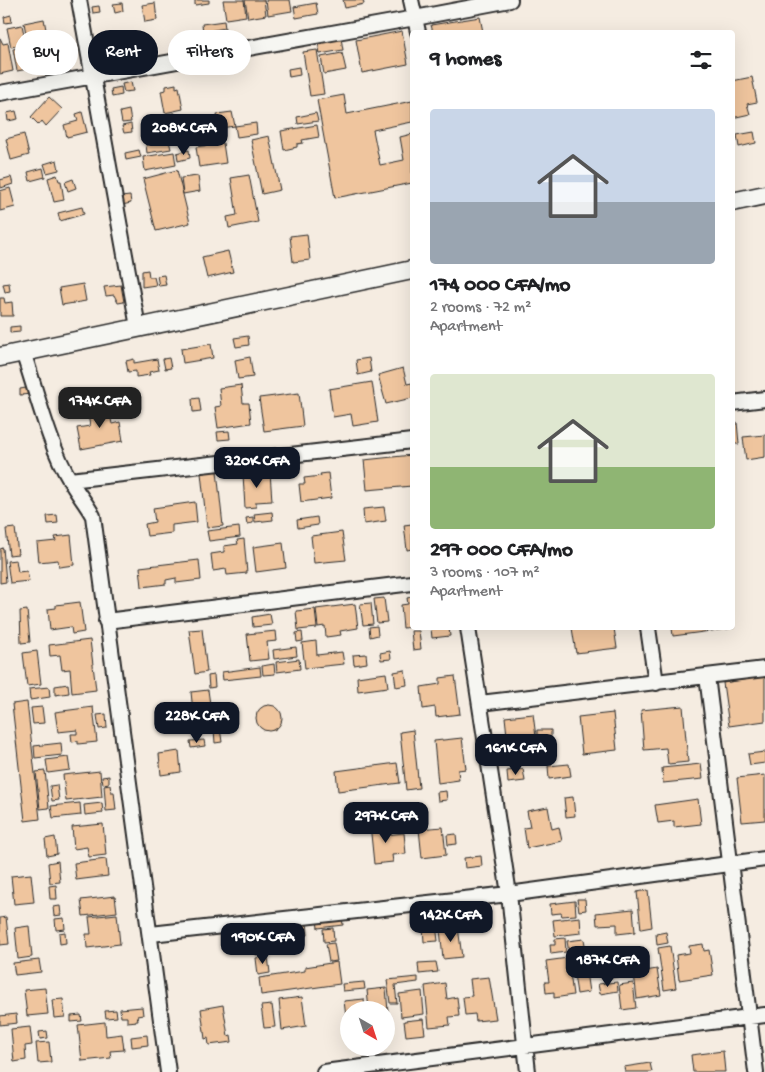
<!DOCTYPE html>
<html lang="en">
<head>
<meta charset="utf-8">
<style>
	:root { --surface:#fff; --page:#f2f2f2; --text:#202124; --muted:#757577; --accent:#111827 }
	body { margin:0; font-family:"Gochi Hand",sans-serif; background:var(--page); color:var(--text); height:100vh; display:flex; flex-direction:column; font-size:19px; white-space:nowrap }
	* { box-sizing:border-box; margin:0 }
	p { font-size:16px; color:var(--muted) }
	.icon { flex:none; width:28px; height:28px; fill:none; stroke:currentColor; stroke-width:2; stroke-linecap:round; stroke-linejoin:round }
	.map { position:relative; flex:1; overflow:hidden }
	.sheet { position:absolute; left:410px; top:30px; width:325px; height:600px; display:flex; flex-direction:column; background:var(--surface); border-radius:5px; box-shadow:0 5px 20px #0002 }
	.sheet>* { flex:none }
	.hud { position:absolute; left:15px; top:30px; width:320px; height:45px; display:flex; gap:10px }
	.needle { width:32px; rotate:141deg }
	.fabs { position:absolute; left:340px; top:1001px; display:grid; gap:10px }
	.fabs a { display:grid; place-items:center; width:55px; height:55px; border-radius:50%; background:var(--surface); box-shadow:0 5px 20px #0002; font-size:25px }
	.price { position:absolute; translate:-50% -42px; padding:0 11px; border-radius:10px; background:var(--accent); color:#fff; font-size:16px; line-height:32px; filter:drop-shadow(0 1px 2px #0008) }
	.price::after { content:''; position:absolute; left:50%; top:30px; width:15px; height:11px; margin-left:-8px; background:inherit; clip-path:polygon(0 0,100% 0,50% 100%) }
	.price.active { background:#222; color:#fff }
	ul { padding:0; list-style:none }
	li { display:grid; align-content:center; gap:10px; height:265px; padding:0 20px }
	li span { display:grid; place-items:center; height:155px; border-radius:5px; color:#555 }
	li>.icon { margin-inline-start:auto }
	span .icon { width:90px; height:90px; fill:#fffc; stroke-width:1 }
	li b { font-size:21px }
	h2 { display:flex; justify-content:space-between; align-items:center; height:60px; padding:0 20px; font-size:21px }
	.pill { padding:0 18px; border-radius:22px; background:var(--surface); box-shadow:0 5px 20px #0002; font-size:18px; line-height:45px }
	.pill.active { background:var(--accent); color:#fff }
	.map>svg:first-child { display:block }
	.building { fill:#efc59e; stroke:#2b2b2b }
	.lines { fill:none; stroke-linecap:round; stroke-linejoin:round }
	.minor-casing { stroke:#2b2b2b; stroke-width:18 }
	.tertiary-casing { stroke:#2b2b2b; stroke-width:21 }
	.minor { stroke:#f6f6f2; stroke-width:14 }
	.tertiary { stroke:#f6f6f2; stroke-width:18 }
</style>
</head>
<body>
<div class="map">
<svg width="765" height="1072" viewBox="0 0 765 1072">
	<rect width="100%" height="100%" fill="#f5ece1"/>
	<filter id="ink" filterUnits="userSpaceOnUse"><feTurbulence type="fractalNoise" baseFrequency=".02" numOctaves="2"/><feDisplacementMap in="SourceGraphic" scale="10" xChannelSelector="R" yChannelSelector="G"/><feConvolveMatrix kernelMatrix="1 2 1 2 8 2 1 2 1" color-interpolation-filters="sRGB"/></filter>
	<g filter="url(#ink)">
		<path class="building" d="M195 0H209V3L195 5Z
			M223 0H244L246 16 226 19Z
			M245 0H264L266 15 248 18Z
			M266 0H290L292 11 268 15Z
			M343 0H363L364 4 345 8Z
			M122 3 123 11 115 13 113 4Z
			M155 3 157 20 145 22 142 5Z
			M316 3 318 14 296 18 294 7Z
			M99 6 100 12 93 13 92 7Z
			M11 15 12 22 5 23 4 17Z
			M480 17 483 32H433L431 25Z
			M44 19 48 40 28 44 24 23Z
			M224 21 225 28 203 32 202 24Z
			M22 25 26 44 11 47 7 28Z
			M402 31 408 64 362 73 356 40Z
			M0 38 3 44 8 43 13 71 0 74Z
			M341 38 343 50 320 54 318 42Z
			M29 46 33 68 17 71 13 49Z
			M317 50 324 94 310 96 303 52Z
			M342 53 346 70 324 74 321 57Z
			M299 67 300 75 289 77 288 69Z
			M752 77 757 102 747 104 750 114 732 118V81Z
			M131 82 133 91 124 92 122 84Z
			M176 84V88L179 87 183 109 165 113 161 91 166 90V86Z
			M121 87 122 95 112 97 111 89Z
			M344 95 347 114 412 101V122L373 130 380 165 404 160 400 137 412 134V183L335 198 317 100Z
			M49 97 62 109 46 126 42 121 39 125 31 117Z
			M129 110 131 122 122 123 120 112Z
			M16 111 18 119 8 121 7 113Z
			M82 112 87 132 67 137 64 125 78 121 76 114Z
			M232 112 235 126 220 128 217 114Z
			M175 113 177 126 171 127 169 114Z
			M316 113 318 121 298 124 297 117Z
			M256 123 257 134 237 137 235 126Z
			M131 124 132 132 124 133 122 126Z
			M317 125 319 137 302 140 303 143 297 144V147L284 150 281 131Z
			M169 129 171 138 162 140 160 131Z
			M754 132 756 143 739 147 737 135Z
			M24 134 29 155 11 160 6 139Z
			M217 134 218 140 201 143 200 137Z
			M269 136 280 190 262 194 251 140Z
			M169 141 171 149 147 153 146 145Z
			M223 143 226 163 199 167 196 147Z
			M139 150 141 157 126 160 125 153Z
			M189 150 190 158 178 161 177 153Z
			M174 152 176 165 145 171 143 157Z
			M57 160 59 170 47 173 44 164Z
			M43 168 45 177 30 181 28 172Z
			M177 170 190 223 156 231 143 179Z
			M57 175 59 181H61L64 200 54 202 48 178Z
			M249 175 258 222 229 228 227 217 237 215 231 178Z
			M198 176 200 191 183 194 181 178Z
			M11 177 13 184 1 188 0 180Z
			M73 179 76 188 68 191 65 182Z
			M10 188 15 207 0 211V191Z
			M130 196 131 203 122 205 121 197Z
			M82 207 84 214 60 221 58 213Z
			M307 234 310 260 293 262 290 236Z
			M228 251 233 272 207 278 202 257Z
			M148 270 149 277H154L156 285 142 287V271Z
			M164 275 166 285 159 286 157 276Z
			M9 283 10 291 5 292 3 284Z
			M83 284 86 301 62 305 59 288Z
			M121 285 124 302 118 303 114 295 106 296 104 287Z
			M0 298H4L5 303 12 302 13 316H0Z
			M20 326V332L10 333V327Z
			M248 336 249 345 236 347 234 338Z
			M211 344 213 358 183 363 181 349Z
			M250 357 253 377 238 379 235 360Z
			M169 358 171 368 165 369 163 359Z
			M369 358 371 372 358 375 356 360Z
			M134 359V363L157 359 159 370 149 372 150 375 136 377V371L128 372 126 361Z
			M403 368 407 384 412 383V398L386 404 378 375Z
			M372 382 378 422 353 426 351 414 333 417 329 389Z
			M241 385 243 403H249L251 423 218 428 215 407 221 406 219 388Z
			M32 387 33 394 20 395V389Z
			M299 393 303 426 264 431 259 398Z
			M199 398 201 411 193 412 192 399Z
			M108 404 112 424 120 422 123 441 81 449 77 428 90 426 87 409Z
			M737 422 739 444H732V423Z
			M229 431 230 439 218 440 217 432Z
			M765 435V457L746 460 743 437Z
			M412 455V486L367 490 364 460Z
			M217 471 223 526 207 528 201 473Z
			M270 472 272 501 256 502V507L245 508 243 474Z
			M328 473 331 498 301 502 299 484H305L304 478 321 476 320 474Z
			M195 502 197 522 172 525V533L147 536 145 524 155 522 153 508Z
			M384 507 386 521 364 524 363 509Z
			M272 512 273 520 255 522 254 514Z
			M57 515 58 523 48 524 47 516Z
			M253 517V523L247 524 246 518Z
			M317 517 318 525 298 528 297 520Z
			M412 524V549L407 550 404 525Z
			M239 527 240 537 209 541 207 531Z
			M15 528 18 554 9 555 6 529Z
			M342 532 346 560 314 563 311 536Z
			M71 535 74 565 59 567 58 560 39 562 37 543 56 541 55 537Z
			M244 539 247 573 227 575 226 569 213 571 211 554 224 552V546L238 544 237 540Z
			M283 543 286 568 256 572 253 547Z
			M3 548 6 582 0 583V549Z
			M16 560 18 572 27 571 29 581 10 583 7 561Z
			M199 560 201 580 176 583V578L166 580V584L142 587 140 567Z
			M412 597V627L403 628 401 605 408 604 407 598Z
			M384 598 387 622 377 623 374 599Z
			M80 602 84 632 72 634 71 627 50 630 48 609 56 608V605Z
			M371 603 373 624 363 625 360 604Z
			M355 604 358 628 340 631 341 635 326 637 325 626 318 627 316 609Z
			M315 609 317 628 298 630 296 611Z
			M27 610 30 642 21 643 20 611Z
			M270 614 272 625 253 627 252 617Z
			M732 618 734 628 673 636 672 628H732Z
			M377 626 378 635 370 637 369 627Z
			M431 628H449L450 636 432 638Z
			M572 628H614L617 648 576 653Z
			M202 629 207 672 195 674 189 630Z
			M276 631 277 641 267 642 269 659 250 661 247 634Z
			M411 631H419L421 649 413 650Z
			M302 632 303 641 297 642 296 633Z
			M90 640 96 690 72 693 70 669 62 670 60 655 50 656 49 645Z
			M316 641 317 655 342 652 344 664 305 668 302 643Z
			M296 647 297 656 274 659 273 650Z
			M37 651 41 684 27 686 23 653Z
			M390 651 391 659 381 660 380 653Z
			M366 654 367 663 354 665 353 655Z
			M299 659 300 669 277 672 276 662Z
			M274 664 275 674 263 675 262 666Z
			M260 667 261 676 223 680 222 672Z
			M405 670 407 685 396 687 394 672Z
			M386 673 388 687 358 691 357 677Z
			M214 675 215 687 209 688 208 676Z
			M455 676 460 714 436 717 435 707 423 709 421 687 440 684V678Z
			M765 676V721L729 726 723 683Z
			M68 684 69 693 55 695V686Z
			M49 687 50 697 30 700 29 689Z
			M208 690 212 719 194 721 191 692Z
			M27 702 40 819 25 821 12 704Z
			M256 718a13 13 0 1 1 26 0a13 13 0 1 1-26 0Z
			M683 706 688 762 668 764 666 748 644 750 641 710Z
			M42 707 44 723 33 724 31 708Z
			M93 707 97 742 78 744V741L72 742 71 734H77V730L58 732 55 712Z
			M613 713 617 750 582 754 578 717Z
			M106 714 107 728 99 729 97 715Z
			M533 714 539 760 505 764 504 755 509 754 505 717Z
			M220 728 222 742 215 743 214 729Z
			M413 730 419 788 406 790 400 732Z
			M537 730H551V741L537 742Z
			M462 738 466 769 458 770 459 780 438 783 434 741Z
			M204 740 205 746 191 748 190 741Z
			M61 743 62 755 35 758 34 746Z
			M179 751 181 772 161 775 159 754Z
			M765 752V763L750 765 748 754Z
			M68 757 70 770 48 773 46 760Z
			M397 763 400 783 338 791 336 771Z
			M569 764 571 776 549 779 548 766Z
			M701 764 703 779 663 783 662 768Z
			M523 769 525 781 508 783 507 771Z
			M45 771 49 808 40 809 36 772Z
			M100 771 102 797 66 801 63 775Z
			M765 775V820L742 822 737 778Z
			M109 776V783L103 784 102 777Z
			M57 785 59 800 52 801 50 786Z
			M110 785 111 792H114L116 810 106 811 104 786Z
			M446 791 447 800 438 801 437 792Z
			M573 797 575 816 566 817 564 798Z
			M698 799 701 824 674 827V821L658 823 655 805Z
			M80 803 81 815 53 818 51 806Z
			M102 803 103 813 85 815 84 805Z
			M548 807 552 829 559 827 562 841 527 848 524 828 530 827 527 811Z
			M382 822 384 835 404 833 406 854 392 855 393 862 374 864 370 824Z
			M103 824 106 855 89 857 87 847 74 849 72 827Z
			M443 827 446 855 422 858 419 829Z
			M456 834 457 844 448 845 447 835Z
			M55 837 57 854 47 856 45 839Z
			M481 856 482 866 465 868 464 858Z
			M106 859 108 876 76 880 74 863Z
			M58 861 60 882 50 883 48 863Z
			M31 874 34 902 14 904 11 876Z
			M56 885 57 899H50L49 886Z
			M648 890 652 927 641 929 637 892Z
			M115 896 117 912 83 916 81 900Z
			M577 899H585L586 910 579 911Z
			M575 901 576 915 562 916 561 913 551 914 550 904Z
			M60 906 61 915 54 916 53 907Z
			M633 909 635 932 617 934V924L597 925 596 913Z
			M117 914 120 944 87 948 86 934H91L89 917Z
			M6 917 9 944 0 945V918Z
			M342 917 343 925 318 928 317 920Z
			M580 917 581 933 555 936 553 920Z
			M64 918 65 929 56 930 55 919Z
			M307 922 308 935 255 941 253 929 269 928V934L275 933 274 925Z
			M436 925 438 941 424 942 423 927Z
			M29 926 32 957 18 959 15 928Z
			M458 927 462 957 443 959 440 929Z
			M333 928 334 941 324 942 323 929Z
			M65 932 66 943 60 944 59 933Z
			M666 932 668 943 657 945 656 934Z
			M565 938 566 952 551 954 550 945H555V939Z
			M584 939 586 951 569 953 567 941Z
			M334 943 337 961 329 962 326 944Z
			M703 944 704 951 709 950 713 975 679 980 676 955 690 953 689 946Z
			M255 945H265L266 954 256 955Z
			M670 946 676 988 664 990 658 948Z
			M640 949 642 961 631 963 630 950Z
			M626 952 629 975 611 978 610 971 597 973 595 956Z
			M592 954V963L576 964V956Z
			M268 956 270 973 258 975 256 958Z
			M568 958 573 995 554 998V992L546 993 545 982H549L546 961Z
			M39 960 41 972 15 975 13 963Z
			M337 962 340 984 261 995 259 978 305 971V967Z
			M436 962 438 972 419 974 418 963Z
			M657 969 661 995 637 999 634 973Z
			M586 972 589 992 577 994 574 974Z
			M418 977V982L395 985 397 1003H390L387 980Z
			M489 977 496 1019 476 1021 475 1014 465 1015 463 997 472 996 470 979Z
			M364 982 365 989 343 991 342 984Z
			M617 982 618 991 600 994 598 984Z
			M445 983 447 999 457 997 459 1016 449 1017 450 1025 429 1027 425 986Z
			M633 983 636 1008 622 1010 619 985Z
			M45 988 48 1014 27 1016 24 990Z
			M386 988 389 1023 386 1024V1010H369L367 990Z
			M422 991 424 1014 401 1017 399 994Z
			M302 997 306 1026 282 1030 279 1000Z
			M63 999 65 1017 54 1018 52 1000Z
			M364 999 365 1010H349V1025H347L344 1001Z
			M223 1005 228 1036 231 1035 232 1042 209 1045 208 1038 205 1039 201 1009Z
			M272 1005 275 1027 264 1028 261 1006Z
			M142 1007 143 1015 137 1016 138 1021 127 1022V1017H121L120 1009Z
			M116 1010 117 1017 106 1018 105 1011Z
			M16 1014 17 1023 0 1025V1016Z
			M81 1015 82 1021 71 1022V1016Z
			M423 1019 425 1034 406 1036 404 1021Z
			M105 1022 106 1036 122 1034 124 1050 110 1051 111 1058 82 1061 78 1025Z
			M30 1027 32 1045 25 1046 26 1060 14 1062 11 1029Z
			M47 1031 48 1038 40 1039 39 1032Z
			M147 1035 148 1045 132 1047 131 1037Z
			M49 1042 51 1062 38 1063 36 1043Z
			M723 1051 725 1072H693L691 1055Z
			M650 1063 652 1072H625L624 1067Z"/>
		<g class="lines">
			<g class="minor-casing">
				<path id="minor" d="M79 0 138 327
					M418 32 415 18 510 0
					M0 93 415 18 411 0
					M23 352C36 390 50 448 70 480 77 493 86 503 93 516L168 1072
					M732 403 765 399
					M70 480 412 441
					M106 621 412 583
					M468 628 509 894 528 1072
					M648 628 656 683
					M707 676 756 1072
					M480 703 765 669
					M151 934 509 894 765 859
					M324 1072 765 1015"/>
			</g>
			<g class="tertiary-casing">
				<path id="tertiary" d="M732 202 765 195
					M0 357 412 270"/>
			</g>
			<use href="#minor" class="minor"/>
			<use href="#tertiary" class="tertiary"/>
		</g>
	</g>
</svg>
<div class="fabs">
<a><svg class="needle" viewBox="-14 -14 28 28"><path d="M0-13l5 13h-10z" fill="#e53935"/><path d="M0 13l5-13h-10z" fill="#757577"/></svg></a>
</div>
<b class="price" style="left:184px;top:156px">208K CFA</b>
<b class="price active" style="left:100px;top:429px">174K CFA</b>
<b class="price" style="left:257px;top:489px">320K CFA</b>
<b class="price" style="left:197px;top:744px">228K CFA</b>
<b class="price" style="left:516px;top:776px">161K CFA</b>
<b class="price" style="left:386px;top:844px">297K CFA</b>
<b class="price" style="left:451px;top:943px">142K CFA</b>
<b class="price" style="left:263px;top:965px">190K CFA</b>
<b class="price" style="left:608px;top:988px">187K CFA</b>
<div class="hud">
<a class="pill">Buy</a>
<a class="pill active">Rent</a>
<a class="pill">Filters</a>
</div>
<section class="sheet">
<h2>9 homes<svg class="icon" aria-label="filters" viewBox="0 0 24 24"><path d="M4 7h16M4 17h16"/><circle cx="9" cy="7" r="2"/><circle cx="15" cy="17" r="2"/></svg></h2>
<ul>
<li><span style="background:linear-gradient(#c9d6e8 60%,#9aa5b1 0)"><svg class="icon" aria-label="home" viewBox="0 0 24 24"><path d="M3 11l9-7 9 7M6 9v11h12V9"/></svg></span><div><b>174 000 CFA/mo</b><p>2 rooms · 72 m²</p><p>Apartment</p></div></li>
<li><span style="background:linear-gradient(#dfe7d0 60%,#8fb573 0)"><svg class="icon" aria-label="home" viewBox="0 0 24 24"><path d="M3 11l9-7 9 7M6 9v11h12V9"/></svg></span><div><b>297 000 CFA/mo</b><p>3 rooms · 107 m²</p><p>Apartment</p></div></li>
</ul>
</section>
</div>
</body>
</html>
